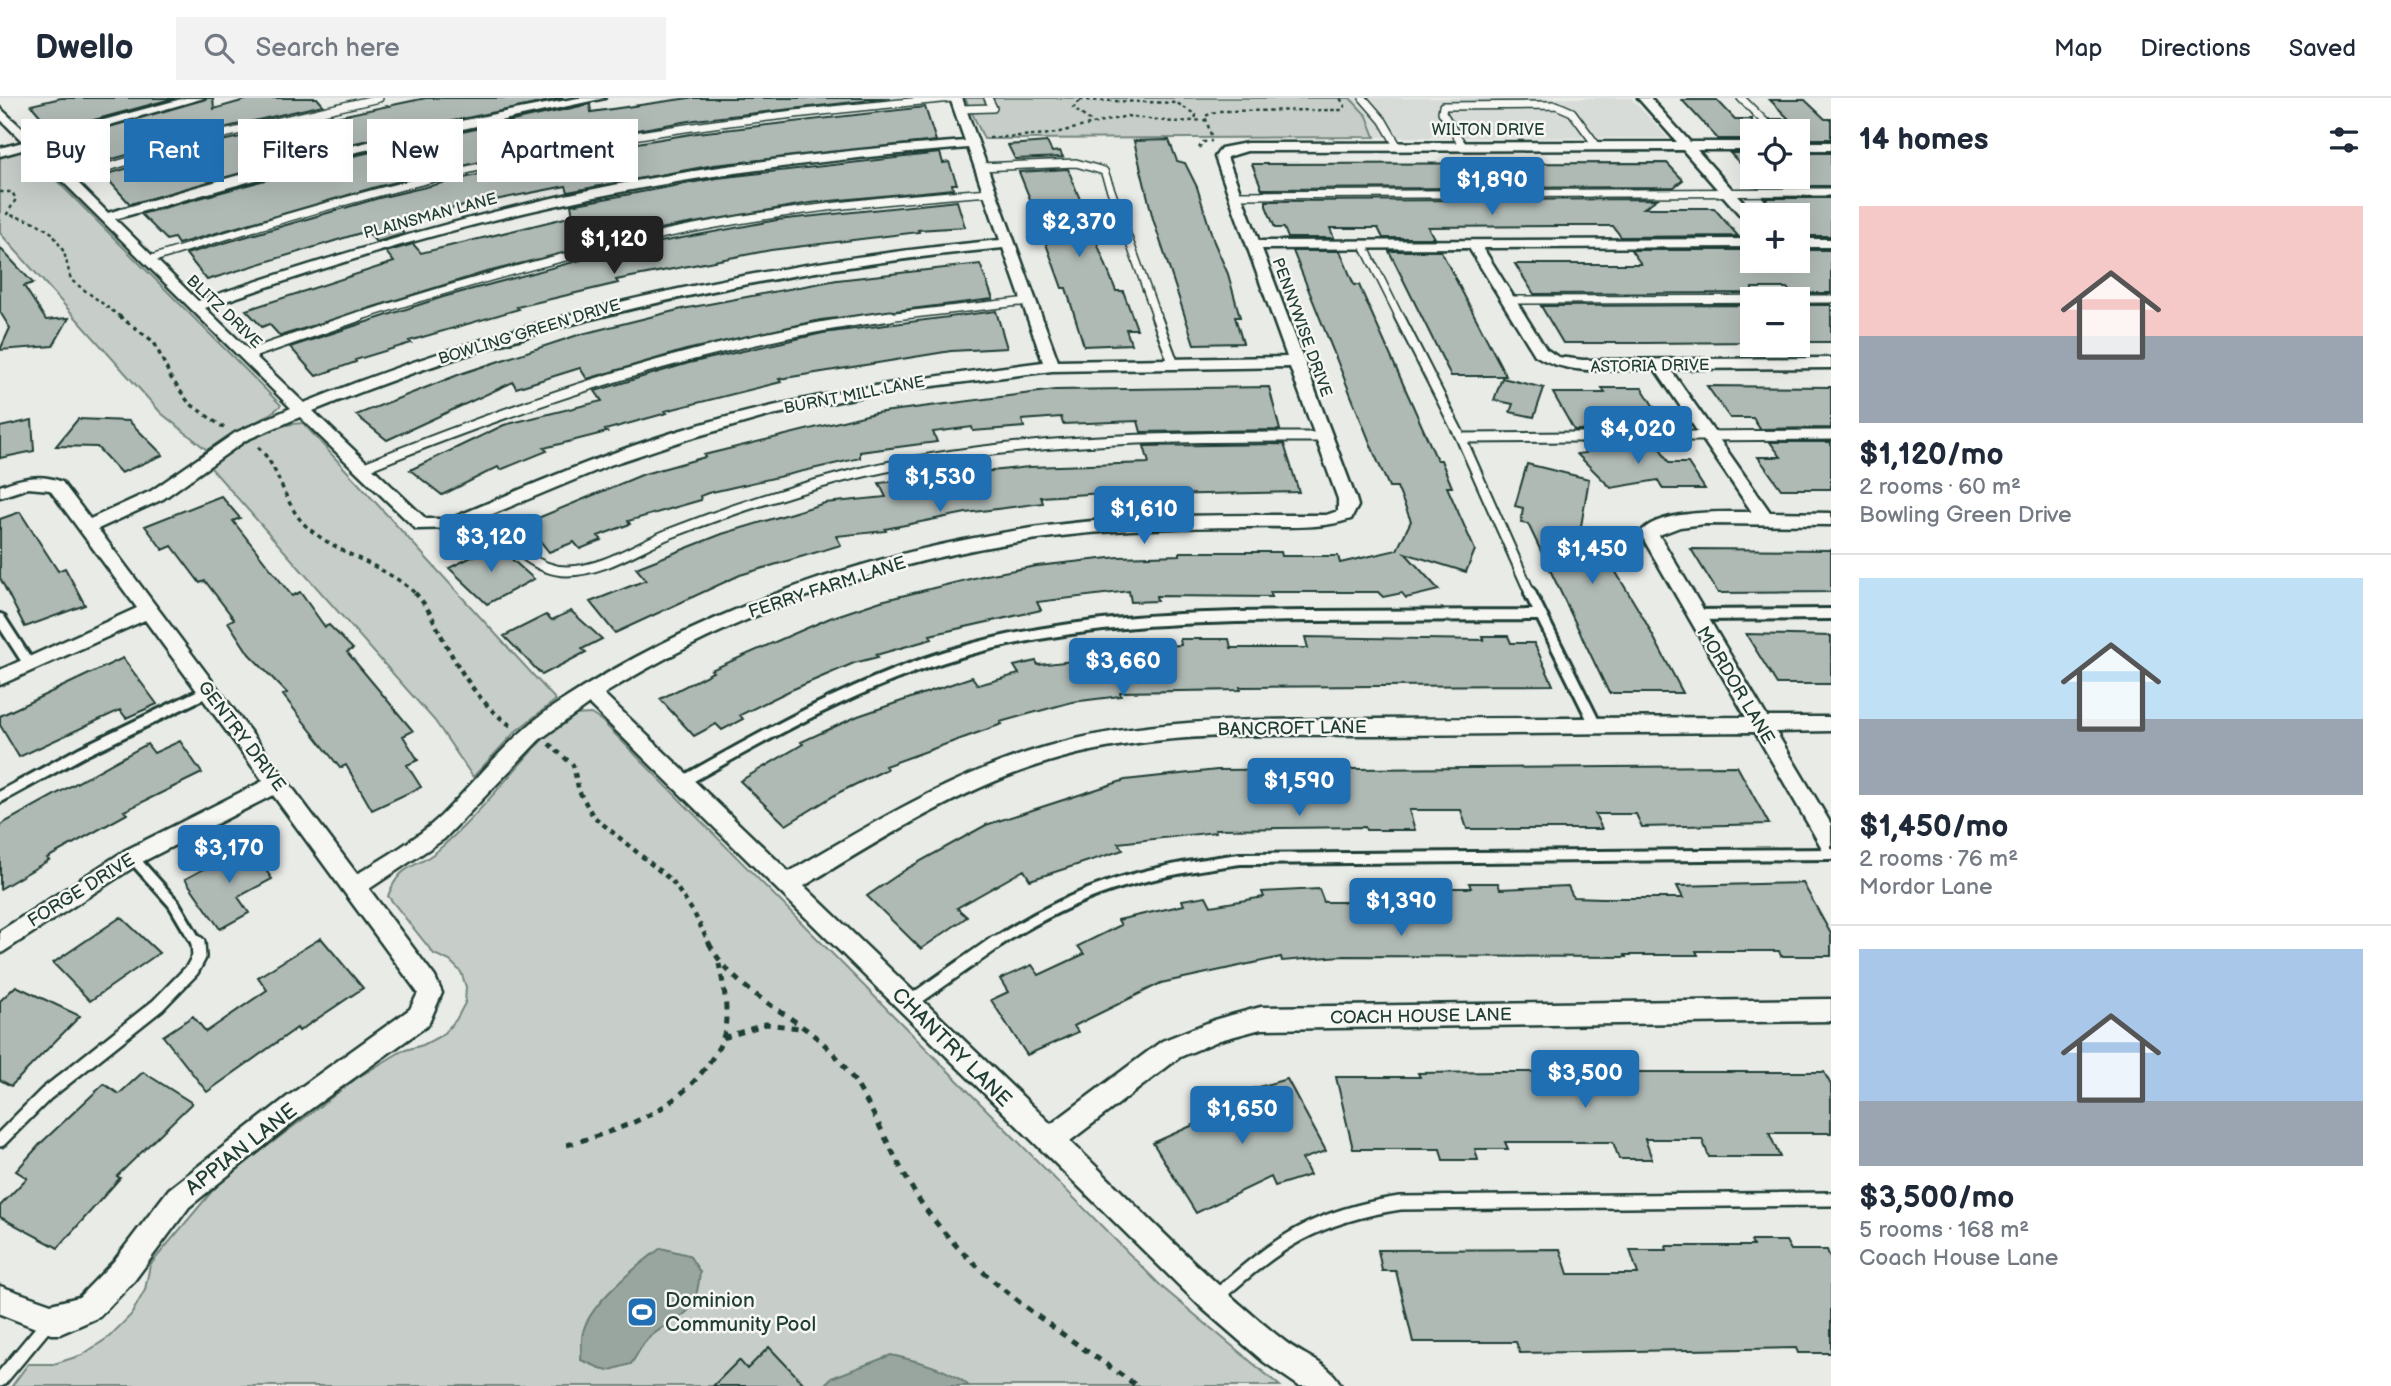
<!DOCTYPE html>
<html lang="en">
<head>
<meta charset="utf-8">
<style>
	:root { --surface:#fff; --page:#f2f2f3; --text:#1f2937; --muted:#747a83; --line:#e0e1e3; --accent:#1f6fb2 }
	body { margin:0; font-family:"Balsamiq Sans",sans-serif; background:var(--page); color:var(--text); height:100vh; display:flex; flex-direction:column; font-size:26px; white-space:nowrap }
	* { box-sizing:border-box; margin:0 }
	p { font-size:23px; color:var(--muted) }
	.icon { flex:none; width:38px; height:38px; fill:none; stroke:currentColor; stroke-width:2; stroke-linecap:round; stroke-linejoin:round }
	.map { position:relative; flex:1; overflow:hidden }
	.drawer { display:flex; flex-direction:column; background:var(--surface); width:560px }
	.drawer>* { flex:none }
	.guide { position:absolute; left:21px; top:21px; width:665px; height:63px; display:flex; gap:14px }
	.fabs { position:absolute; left:1740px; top:21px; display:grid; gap:14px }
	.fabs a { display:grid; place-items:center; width:70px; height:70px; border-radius:0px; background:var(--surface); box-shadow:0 7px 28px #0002; font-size:35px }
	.price { position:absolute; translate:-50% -60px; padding:0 16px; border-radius:7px; background:var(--accent); color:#fff; font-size:23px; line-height:46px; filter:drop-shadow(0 2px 4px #0008) }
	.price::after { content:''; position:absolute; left:50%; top:42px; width:21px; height:16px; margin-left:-10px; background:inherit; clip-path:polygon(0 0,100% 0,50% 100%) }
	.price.selected { background:#222; color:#fff }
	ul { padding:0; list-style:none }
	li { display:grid; align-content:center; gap:14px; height:371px; padding:0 28px }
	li+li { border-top:2px solid var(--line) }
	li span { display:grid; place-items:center; height:217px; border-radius:0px; color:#555 }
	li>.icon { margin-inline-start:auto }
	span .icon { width:126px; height:126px; fill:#fffc; stroke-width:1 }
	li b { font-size:30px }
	h2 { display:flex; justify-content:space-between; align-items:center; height:84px; padding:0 28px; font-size:30px }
	.pill { padding:0 24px; border-radius:0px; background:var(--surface); box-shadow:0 7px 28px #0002; font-size:24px; line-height:63px }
	.pill.selected { background:var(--accent); color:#fff }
	header { display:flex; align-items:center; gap:42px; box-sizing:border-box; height:98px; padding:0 35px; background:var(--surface); border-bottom:2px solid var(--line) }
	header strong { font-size:33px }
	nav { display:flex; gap:38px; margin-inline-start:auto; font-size:24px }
	.search { width:490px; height:63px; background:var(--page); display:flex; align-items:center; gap:18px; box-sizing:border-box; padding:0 24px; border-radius:0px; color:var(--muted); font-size:26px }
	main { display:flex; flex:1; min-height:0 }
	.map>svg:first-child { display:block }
	.built { fill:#d8dcd8 }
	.green { fill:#c7cec9; stroke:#73867e; stroke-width:2 }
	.water { fill:#99a6a0; stroke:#687c75; stroke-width:2 }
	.building { fill:#b0bab5; stroke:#1f3d34; stroke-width:2 }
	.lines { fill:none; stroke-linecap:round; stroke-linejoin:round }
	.lane-far3-casing { stroke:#1f3d34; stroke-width:10 }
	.lane-far2-casing { stroke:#1f3d34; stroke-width:13 }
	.lane-far1-casing { stroke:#1f3d34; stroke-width:16 }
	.lane-casing { stroke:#1f3d34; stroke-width:18 }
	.street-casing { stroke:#1f3d34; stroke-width:5 }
	.path-far3 { stroke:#1f3d34; stroke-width:2.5; stroke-dasharray:3.5 3.5; stroke-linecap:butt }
	.path-far2 { stroke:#1f3d34; stroke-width:3.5; stroke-dasharray:4.5 4.5; stroke-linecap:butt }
	.path-far1 { stroke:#1f3d34; stroke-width:4.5; stroke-dasharray:5 5; stroke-linecap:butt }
	.path { stroke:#1f3d34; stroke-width:5; stroke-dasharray:7 7; stroke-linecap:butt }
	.lane-far3 { stroke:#f6f6f2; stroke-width:7 }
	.lane-far2 { stroke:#f6f6f2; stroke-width:9 }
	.lane-far1 { stroke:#f6f6f2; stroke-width:10 }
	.lane { stroke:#f6f6f2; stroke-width:13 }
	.street { fill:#f6f6f2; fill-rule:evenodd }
	.labels { text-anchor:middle; stroke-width:5; stroke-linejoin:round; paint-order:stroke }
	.far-street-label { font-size:16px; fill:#1f3d34; stroke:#f6f6f2 }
	.street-label { font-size:18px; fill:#1f3d34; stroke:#f6f6f2 }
	.near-street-label { font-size:21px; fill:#1f3d34; stroke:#f6f6f2 }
	.near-poi-label { font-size:21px; fill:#1f3d34; stroke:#f6f6f2; text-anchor:start }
</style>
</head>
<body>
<header>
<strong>Dwello</strong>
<div class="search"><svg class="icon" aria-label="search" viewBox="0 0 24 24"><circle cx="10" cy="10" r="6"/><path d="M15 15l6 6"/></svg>Search here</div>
<nav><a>Map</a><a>Directions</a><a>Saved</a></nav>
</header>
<main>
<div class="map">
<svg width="1831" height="1288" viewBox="0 0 1831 1288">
	<rect width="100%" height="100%" fill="#e9ebe7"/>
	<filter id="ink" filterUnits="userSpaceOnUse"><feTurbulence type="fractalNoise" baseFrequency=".0143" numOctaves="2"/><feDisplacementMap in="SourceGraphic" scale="14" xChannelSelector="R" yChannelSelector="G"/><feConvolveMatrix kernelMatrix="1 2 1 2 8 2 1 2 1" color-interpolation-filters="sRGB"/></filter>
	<g filter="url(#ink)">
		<path class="built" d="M1350 0H1631L1668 40 1375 39 1367 18Z"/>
		<path class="green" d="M965 0H1350L1367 18 1375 39 984 41Z
			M18 52 28 54 281 307C274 317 222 342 207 352L161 315 0 135V58Z
			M303 325 556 602 516 633 473 679 435 623 210 369C239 348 266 326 303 325Z
			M591 616 602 623 1163 1190 1280 1288H12L28 1266H54L82 1257 109 1239 131 1217 145 1192 150 1167 219 1085 357 980 402 953 423 947 442 937 456 922 465 905 466 889 461 874 450 863 434 856 388 798C401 764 413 773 437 753 483 714 517 665 560 624L575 617Z"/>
		<path class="water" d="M661 1150 689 1157 700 1174C695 1225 682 1212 650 1239 642 1245 637 1258 631 1266L607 1273 581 1262C582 1253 581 1243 583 1234 590 1205 638 1167 661 1150Z
			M891 1257C916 1263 949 1270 969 1288H823L831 1280Z"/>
		<path class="building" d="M61 0H175L53 33 31 7Z
			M207 0H213L214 11 252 0H317L323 7 223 30 95 66 89 65 62 43Z
			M426 0H564L341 48 130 106 104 77 226 42Z
			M689 0H890L695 22 550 47 376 89 178 146 174 140 167 142 141 116 353 58 590 6 591 14Z
			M1682 2H1717L1735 21H1752V41H1718Z
			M1770 2H1805L1825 21H1831V41H1797V33H1780L1770 21H1789Z
			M925 9 936 43 714 67 568 94 566 88 393 122 404 136 376 144 367 133 207 182 186 156 379 100 553 59 697 35Z
			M1169 42 1177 63 1185 65 1197 89 1214 144 1228 176 1240 219H1235L1243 245 1194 246 1153 121 1134 43Z
			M1047 44 1052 54 1060 53 1063 59 1015 61 1008 47Z
			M940 55 943 65 949 64 957 86H952L953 91 810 105 659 131 483 175 280 238 269 226 262 229 246 212 394 164 386 154 413 146 421 155 573 118 571 107 717 80Z
			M1730 55H1752V78Z
			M1797 55H1831V88H1753L1744 79H1797Z
			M1667 65 1683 82 1674 89 1262 91 1252 66Z
			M1068 71 1116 193H1123L1137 231H1126L1131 246 1084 248 1066 190H1062L1045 143H1047L1019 74Z
			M1764 100H1831V138H1797V117H1780Z
			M1657 101 1644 110H1714L1738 138 1621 139 1613 128H1561L1428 129 1434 140H1383L1378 130H1330L1334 140H1288L1284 130H1275L1266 108V103Z
			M957 103 965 129 918 132 919 134 771 152 616 182 618 185 517 209 519 211 409 243 411 245 355 262 356 264 316 278 290 249 443 199 618 152 777 122Z
			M0 150 33 185 24 188 46 222 69 220 53 248 0 252 10 230 0 214Z
			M1631 152H1750L1752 163 1797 164V152H1831V195H1791L1787 190H1752V195L1534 196 1515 166H1641Z
			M1293 153H1340L1354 187H1359L1437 362H1441L1452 389H1447L1475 452 1466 474 1405 455 1439 492 1406 500 1402 495 1383 499 1378 494H1270L1272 499 1156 498 1157 503 1131 504 1129 493 1037 504 1041 512 930 537 932 541 876 557 878 559 854 565 789 593 740 617 743 621 722 632 716 626 694 638 660 601 713 574 711 572 830 520 881 503 986 477 1037 468 1119 459 1180 457V454H1281L1282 458H1338L1340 465 1397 452 1411 423 1397 389H1389L1375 357Z
			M1389 153H1441L1506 278H1451Z
			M980 166 993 201 821 222 686 252 587 281 580 270 516 290 513 284 387 342 356 317 463 275 578 237 682 211 837 182Z
			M1752 207V244L1647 245H1563L1541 208Z
			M1797 207H1831V244H1797Z
			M996 213 1007 250 951 253 779 281 781 284 665 313 667 315 605 332 607 334 544 350 547 353 500 372 498 369 442 397 410 372 504 327 602 303 595 293 689 265 823 235Z
			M1502 280 1544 290 1534 319 1510 314 1513 306 1494 302Z
			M1707 288 1831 289V330L1760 331 1753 320H1730Z
			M1269 289 1280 332 1141 334 1138 323 1063 326 1061 319 1022 322 1024 329 973 333 972 329 933 334 937 344 860 354V360L708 395 700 398 701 402 628 423 630 426 598 438 602 442 580 451 574 444 549 454 526 425 644 376 705 359 704 357 875 315 1055 292Z
			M1602 290H1642L1659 317H1639L1648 331 1574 332 1553 295H1605Z
			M78 321 129 323 163 357 121 375 97 349 56 348Z
			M32 322 34 353 0 360V329Z
			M1770 344H1831V391H1781L1758 359H1781Z
			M1657 345 1669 365H1688L1705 391H1663L1658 382 1611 390 1577 356 1586 355 1581 346Z
			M1284 346 1299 394 1105 398 1104 395 1041 399 1043 405 966 415 885 431 886 433 836 438 841 447 740 477 615 535 590 504 646 482 636 470 722 436 825 405 886 399 879 385 1029 369 1149 365 1144 348Z
			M1527 366 1589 381 1578 446H1599L1644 521 1683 595H1609L1528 426 1521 425 1523 410 1515 408Z
			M221 398 240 420 233 423 292 498 300 494 325 529 329 527 353 551 347 554 413 633 403 638 418 662 407 667 421 689 372 712 346 667 340 670 283 597 287 595 249 556 228 524 234 521 205 483 200 485 172 448 163 452 145 428Z
			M20 414 58 473 65 470 85 507 25 529 0 480V421Z
			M496 447 534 481 487 506 449 470Z
			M1691 451 1831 452V494L1718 495Z
			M571 513 602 541 582 551 586 554 542 577 504 538 546 517 552 522Z
			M1746 536 1831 538V586H1777Z
			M1482 538H1508L1511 545H1534L1553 587 1240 589 1241 592 1120 594 1121 598 1072 604 1000 624 1002 626 885 668 887 671 840 694 786 727 740 683 803 646 801 644 858 618 972 579 978 587 1019 576 1014 568 1036 563 1038 567 1082 562 1079 553 1181 547 1180 541H1229L1231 550H1308L1305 539 1484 542Z
			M123 560 157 606 126 620 120 612 19 659 0 627V618Z
			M180 643 202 675 124 713 127 716 47 760 49 762 0 791V727L147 646 154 655Z
			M1737 668 1769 726 1642 729 1636 716H1595L1602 731H1467L1461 712H1409L1415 732H1366L1365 729 1215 731 1216 734 1118 745 1123 752 1030 782 1024 772 957 810 967 819 921 851 867 798 908 770 986 727 1125 682 1217 672Z
			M248 747 272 781 238 799 249 815 220 831 185 781Z
			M1469 785H1498L1500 791 1568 788 1573 799 1602 800H1683L1677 788 1803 785 1831 836V858H1781L1779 853H1696L1698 857H1625L1626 859 1341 858 1282 863 1281 859 1161 885 1074 928 1078 934 1027 957 991 902 1008 894 1000 881 1032 867 1039 877 1084 856 1078 848 1121 827 1118 822 1184 807 1182 802 1206 798 1211 808 1264 799 1262 794 1319 791 1324 804H1369L1365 790H1392L1397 806H1438L1433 790H1471Z
			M121 819 159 855 90 903 53 865Z
			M321 840 363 890 299 933 297 930 207 994 163 938 193 918 206 934 267 892 258 879Z
			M16 888 80 918 11 988 0 982V903Z
			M143 974 192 1005 117 1078 120 1080 58 1150 0 1119V1108L27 1080 16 1073 41 1045 104 986 119 996Z
			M1502 974H1824L1831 987V1035H1769L1780 1059H1709L1702 1041H1645L1652 1061H1619L1613 1044H1505L1508 1051H1475L1478 1062H1443L1440 1051H1353L1336 979H1420L1418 975Z
			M1287 981 1326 1053 1302 1061 1310 1077 1275 1088 1271 1079 1196 1115 1153 1045 1236 1008 1230 997Z
			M1751 1143H1786L1791 1152H1827L1831 1162V1255H1798L1796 1250 1520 1255 1516 1244H1413L1396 1173H1382L1378 1152 1560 1151 1568 1176H1638L1630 1152H1667L1666 1148H1753Z
			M769 1249 806 1288H713L739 1262 747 1271Z"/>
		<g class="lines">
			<g class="lane-far3-casing">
				<path id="lane-far3" d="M1363 0 1383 23 1398 49
					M1741 0 1774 33
					M960 11 993 10 988 0
					M1463 48 1442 14 1443 8 1556 7 1572 14 1597 48
					M981 69 1076 65 1104 73 1157 220
					M66 81 224 36 379 0
					M1235 97 1831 94
					M1364 148 1400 220
					M148 162C300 114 453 70 610 42 724 22 839 11 953 0
					M1507 202 1831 201
					M355 220C470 183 586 150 705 128 799 110 894 101 990 94
					M878 220 1029 203"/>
			</g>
			<g class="lane-far2-casing">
				<path id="lane-far2" d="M1156 218 1173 264
					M1399 218 1461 340 1531 497
					M247 257 360 218
					M1461 340 1831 337
					M362 370C534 301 706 242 891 218
					M482 415C505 439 531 473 567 473 604 473 638 448 671 435 727 413 785 394 843 379 1000 339 1162 339 1323 339"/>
			</g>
			<g class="lane-far1-casing">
				<path id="lane-far1" d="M1530 495 1595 626
					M1695 517 1831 516
					M0 521 29 566
					M682 684C771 634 861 583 960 554 1074 521 1194 519 1312 518 1388 517 1464 517 1540 517
					M0 699 82 654 208 593
					M132 759 174 806 198 847
					M992 847C1077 791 1141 774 1240 761L1831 756"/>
			</g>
			<g class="lane-casing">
				<path id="lane" d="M908 906 995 845
					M0 1042 46 996 158 907 192 872 199 859 198 845
					M1215 1200C1278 1144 1315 1118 1400 1105L1831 1101
					M0 1282 50 1222"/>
			</g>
			<g class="street-casing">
				<path id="street" d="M185 0H204L40 47 108 115C263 68 419 28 578 0H605L352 55 115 121 198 203C319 162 440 125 565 97 697 68 831 53 965 43L950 0H962L1058 263 1287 259 1215 59 1221 50 1247 45 1677 44 1638 0H1650L1690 44H1752V52H1697L1755 117H1752V126L1747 125 1683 52 1247 53 1227 59 1259 143 1752 141V149L1483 150 1546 251 1558 259 1583 262 1831 260V270L1670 271 1770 414 1831 415V427L1705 426 1680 429 1659 437 1767 619H1831V633L1776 634 1831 726V755L1823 752 1755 634C1628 635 1501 636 1374 637 1266 637 1153 632 1048 664 960 691 882 741 804 788L1051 1026 1162 943 1217 921 1261 909 1831 901V923L1261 931 1220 942 1180 959 1070 1043C1139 1110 1207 1182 1283 1242 1301 1257 1332 1266 1341 1288H1299L1264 1264 1203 1211 589 606 539 642 444 741 369 791 435 879 442 895 428 927 305 1015 189 1109 134 1183 99 1219 60 1236H51L0 1216V1188L51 1206 79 1199 114 1163 169 1091 287 999 410 911 418 895 273 697 140 765 0 856V833L124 753 263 683 145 522 0 587V572L137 510 50 392 28 390 0 399V388C21 380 41 375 62 384L90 421 151 393 235 335 291 310 29 50 0 58V50L23 44 0 21V10L34 41ZM968 50 1000 142C761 165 527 214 304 305L205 210C324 169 444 131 567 105 699 76 833 61 968 50ZM1003 150 1043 264C920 280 798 296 678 333 600 357 526 389 450 421H426L313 313C534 222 765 173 1003 150ZM1469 150 1535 257C1568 279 1616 271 1655 271L1752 414C1724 414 1658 411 1640 435L1746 619C1623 620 1499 620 1376 621 1266 622 1152 618 1045 649 953 676 871 726 789 774L604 596C757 501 935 446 1114 433 1160 430 1206 429 1252 429 1286 428 1319 432 1351 421L1358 408 1356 401 1262 151ZM1290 269 1338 401V413L1326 417C1233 417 1139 416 1047 428 874 451 702 511 557 606 511 636 479 680 441 718 416 741 386 759 357 776L98 431 163 401 246 342 300 319 416 431 459 430 610 367 691 340 772 317 878 295 1052 273Z
					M1797 44H1831V52H1797Z
					M1797 141H1831V149H1797Z"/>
			</g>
			<path class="path-far3" d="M1080 2 1177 5 1196 17 1195 22
				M1080 3 1073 10 1094 26
				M1211 37 1205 18 1219 13 1342 12 1345 8 1340 0
				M989 40 1051 36 1127 18 1173 24 1206 22
				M1199 50 1203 44 1212 43
				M0 94H12L16 101 7 116 35 124 52 135 64 154 71 182 122 220"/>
			<path class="path-far2" d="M119 218 154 244 171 280 189 305 224 330
				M258 349C281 371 283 406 306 428 339 458 385 466 417 497"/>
			<path class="path-far1" d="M415 495C428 508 435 525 443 541 461 575 480 607 513 629
				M549 646 573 667 579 693 593 718 672 783 694 815 710 847"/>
			<path class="path" d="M709 845C734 895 789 912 827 949 865 984 890 1058 920 1103 975 1183 1060 1233 1137 1288
				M723 940 766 926 799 930
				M567 1047C621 1031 671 1016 706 969 713 959 721 948 724 936 729 913 724 889 719 866"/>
			<use href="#lane-far3" class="lane-far3"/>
			<use href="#lane-far2" class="lane-far2"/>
			<use href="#lane-far1" class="lane-far1"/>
			<use href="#lane" class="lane"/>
			<use href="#street" class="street"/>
		</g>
	</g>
	<defs>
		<g id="stadium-square" transform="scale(1.575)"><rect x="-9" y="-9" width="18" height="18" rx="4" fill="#1f6fb2" stroke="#f6f6f2"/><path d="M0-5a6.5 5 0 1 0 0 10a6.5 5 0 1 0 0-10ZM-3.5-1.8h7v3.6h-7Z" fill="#fff"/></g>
	</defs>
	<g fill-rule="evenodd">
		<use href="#stadium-square" x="642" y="1214"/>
	</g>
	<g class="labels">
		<g class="far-street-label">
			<text x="1488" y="37">WILTON DRIVE</text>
			<text transform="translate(430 117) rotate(-15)" y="6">PLAINSMAN LANE</text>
			<text transform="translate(225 213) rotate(44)" y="6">BLITZ DRIVE</text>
			<text transform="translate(1303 229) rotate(70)" y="6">PENNYWISE DRIVE</text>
			<text transform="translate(529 233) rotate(-17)" y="6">BOWLING GREEN DRIVE</text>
			<text transform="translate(1650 267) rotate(-1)" y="6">ASTORIA DRIVE</text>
			<text transform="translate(854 296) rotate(-11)" y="6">BURNT MILL LANE</text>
		</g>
		<g class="street-label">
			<text transform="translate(827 489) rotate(-18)" y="6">FERRY FARM LANE</text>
			<text transform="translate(1736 587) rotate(59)" y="6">MORDOR LANE</text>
			<text transform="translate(1292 630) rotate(-1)" y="6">BANCROFT LANE</text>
			<text transform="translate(242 638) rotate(53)" y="6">GENTRY DRIVE</text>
			<text transform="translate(81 792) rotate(-32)" y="6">FORGE DRIVE</text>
			<text transform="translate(1421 918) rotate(-1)" y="6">COACH HOUSE LANE</text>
		</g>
		<g class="near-street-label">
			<text transform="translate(952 949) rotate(45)" y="7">CHANTRY LANE</text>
			<text transform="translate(241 1051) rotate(-38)" y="7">APPIAN LANE</text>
		</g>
		<g class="near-poi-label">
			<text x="665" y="1209">Dominion<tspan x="665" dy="24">Community Pool</tspan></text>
		</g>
	</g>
</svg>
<div class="fabs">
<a><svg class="icon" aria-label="locate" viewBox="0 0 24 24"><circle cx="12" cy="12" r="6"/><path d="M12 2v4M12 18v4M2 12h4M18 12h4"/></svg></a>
<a>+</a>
<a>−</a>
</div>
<b class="price" style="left:1492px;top:119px">$1,890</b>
<b class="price" style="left:1079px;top:161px">$2,370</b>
<b class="price selected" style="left:614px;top:178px">$1,120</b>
<b class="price" style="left:1638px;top:368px">$4,020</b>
<b class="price" style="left:940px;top:416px">$1,530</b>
<b class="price" style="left:1144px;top:448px">$1,610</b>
<b class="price" style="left:491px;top:476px">$3,120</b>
<b class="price" style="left:1592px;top:488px">$1,450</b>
<b class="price" style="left:1123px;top:600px">$3,660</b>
<b class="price" style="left:1299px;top:720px">$1,590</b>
<b class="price" style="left:229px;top:787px">$3,170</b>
<b class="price" style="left:1401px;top:840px">$1,390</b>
<b class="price" style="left:1585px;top:1012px">$3,500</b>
<b class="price" style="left:1242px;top:1048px">$1,650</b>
<div class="guide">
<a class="pill">Buy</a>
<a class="pill selected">Rent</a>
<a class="pill">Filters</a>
<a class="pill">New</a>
<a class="pill">Apartment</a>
</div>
</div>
<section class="drawer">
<h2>14 homes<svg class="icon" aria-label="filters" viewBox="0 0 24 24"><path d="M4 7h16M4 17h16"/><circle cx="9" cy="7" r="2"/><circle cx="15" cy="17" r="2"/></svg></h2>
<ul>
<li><span style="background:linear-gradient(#f6c9c9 60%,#9aa5b1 0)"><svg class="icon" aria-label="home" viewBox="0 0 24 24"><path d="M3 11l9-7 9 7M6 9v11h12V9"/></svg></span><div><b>$1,120/mo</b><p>2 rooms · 60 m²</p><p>Bowling Green Drive</p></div></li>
<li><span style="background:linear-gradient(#bfe0f5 65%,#9aa5b1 0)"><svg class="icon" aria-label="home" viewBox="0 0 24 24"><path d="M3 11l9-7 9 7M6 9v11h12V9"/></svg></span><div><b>$1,450/mo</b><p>2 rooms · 76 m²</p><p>Mordor Lane</p></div></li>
<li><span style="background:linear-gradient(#a9c7e8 70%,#9aa5b1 0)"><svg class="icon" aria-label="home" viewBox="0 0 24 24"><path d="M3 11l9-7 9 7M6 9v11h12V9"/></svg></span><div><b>$3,500/mo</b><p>5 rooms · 168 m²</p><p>Coach House Lane</p></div></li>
</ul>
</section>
</main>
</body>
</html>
